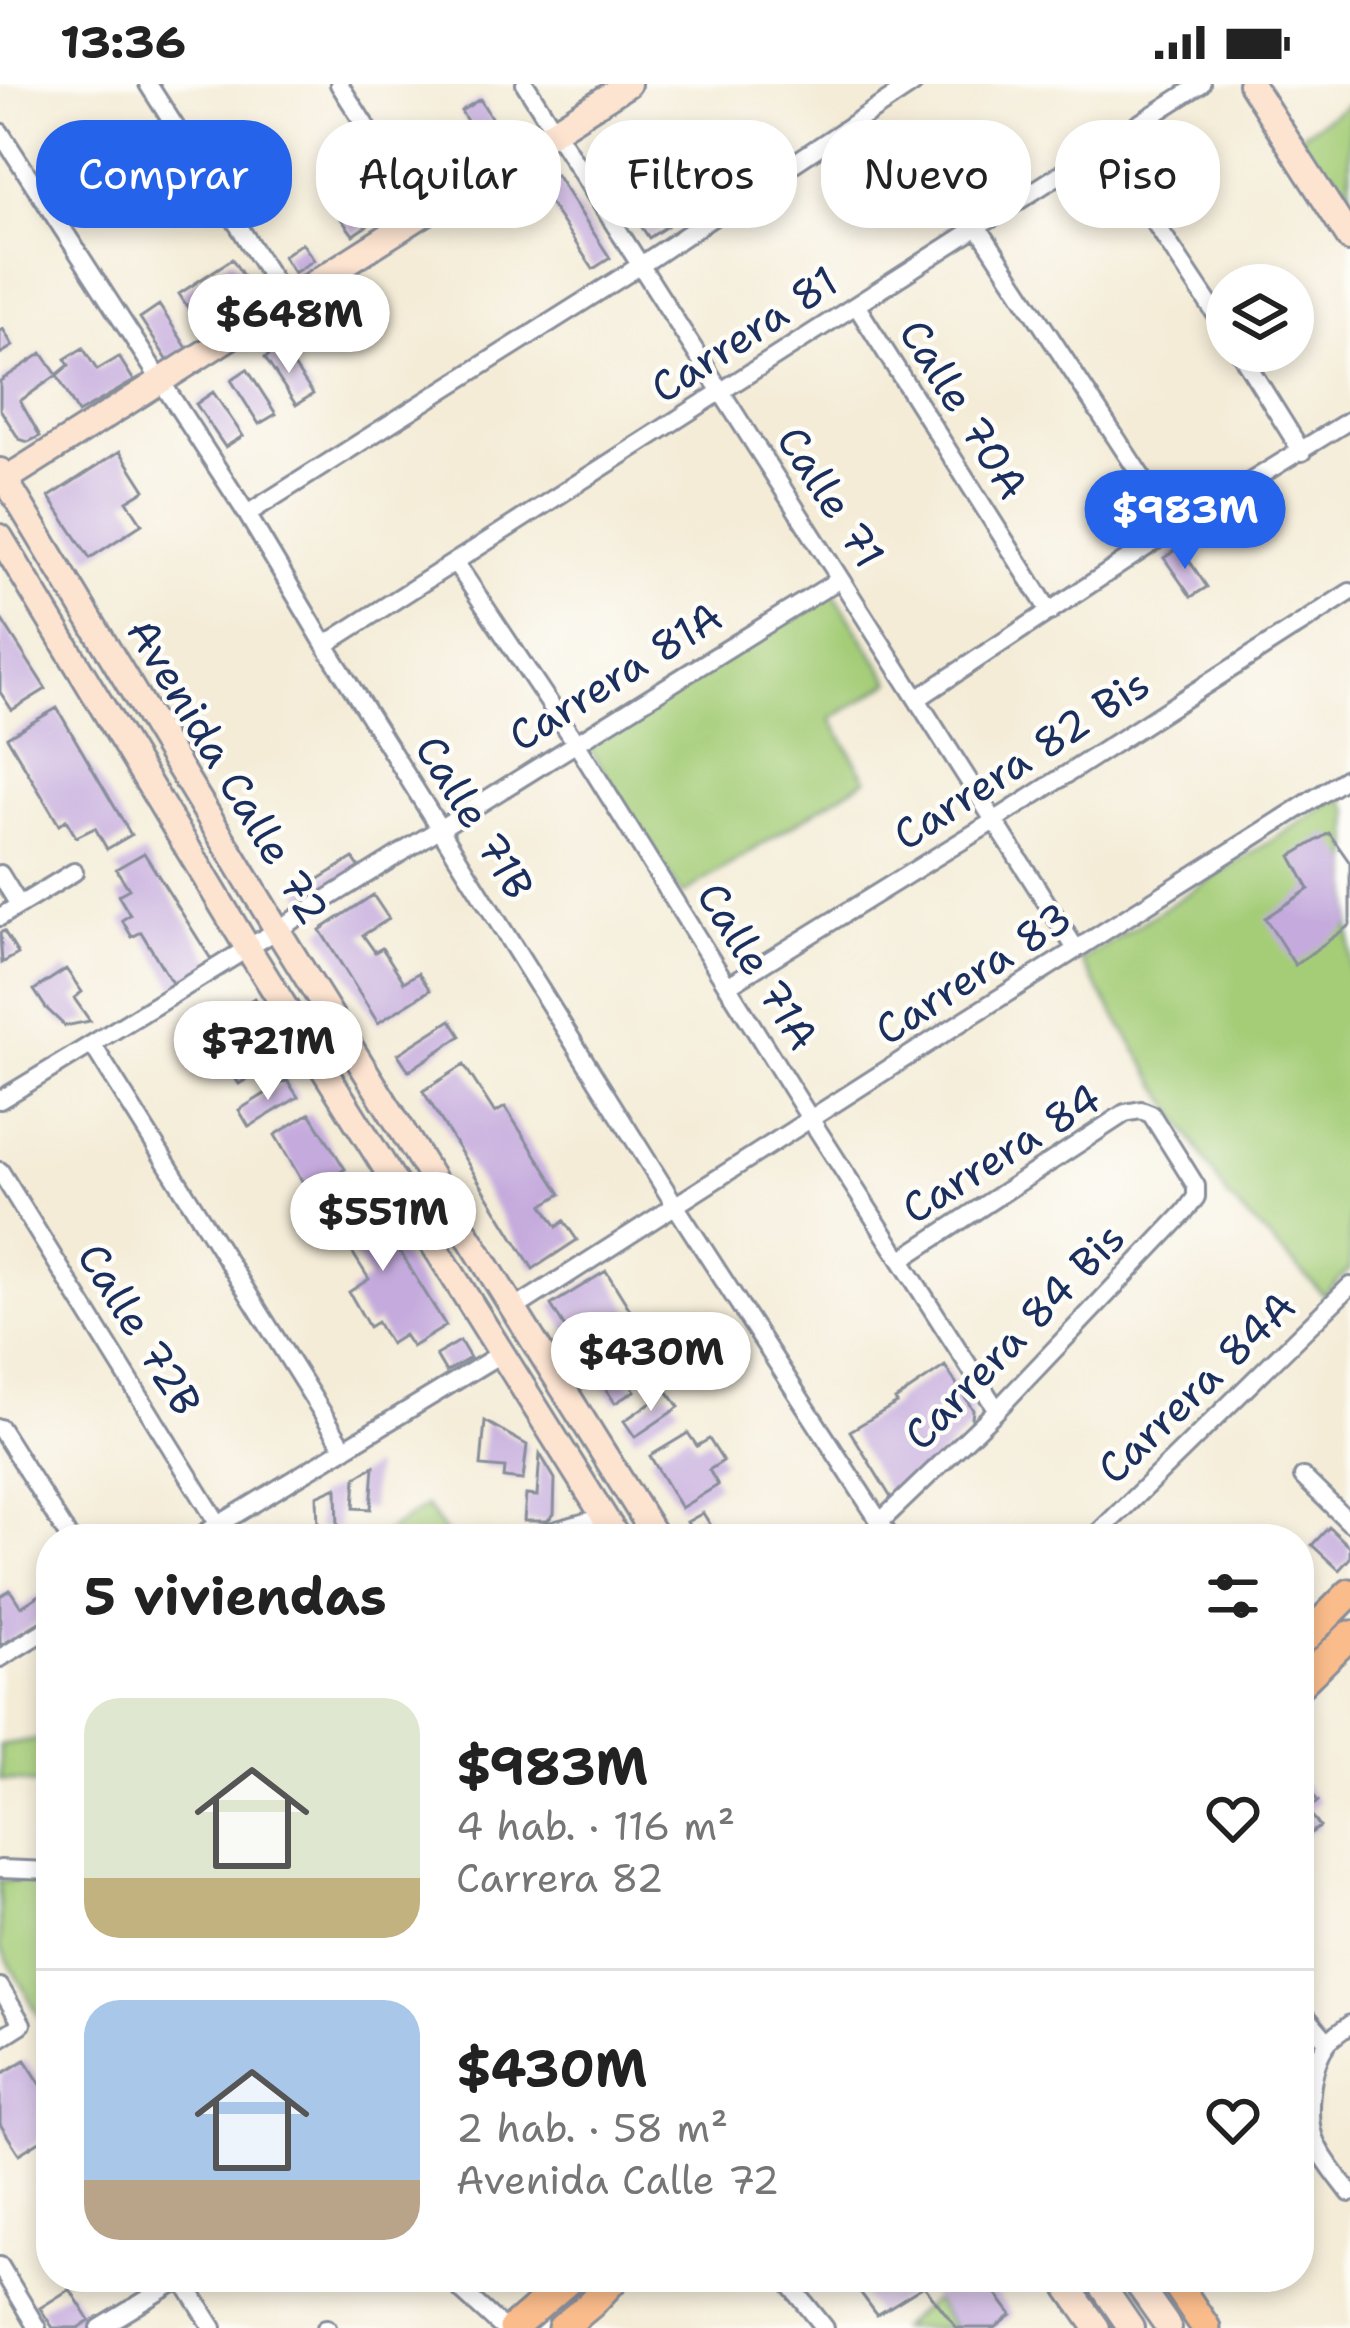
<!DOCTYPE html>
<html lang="es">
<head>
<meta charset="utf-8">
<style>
	:root { --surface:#fff; --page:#f6f6f6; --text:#222; --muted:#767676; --line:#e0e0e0; --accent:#2563eb }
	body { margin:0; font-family:"Shantell Sans",sans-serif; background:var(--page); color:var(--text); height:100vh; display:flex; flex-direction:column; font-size:45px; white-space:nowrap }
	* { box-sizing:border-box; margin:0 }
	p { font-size:39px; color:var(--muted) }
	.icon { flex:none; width:66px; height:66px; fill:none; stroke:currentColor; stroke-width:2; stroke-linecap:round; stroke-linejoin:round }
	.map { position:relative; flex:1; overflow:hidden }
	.side { position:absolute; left:36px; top:1440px; width:1278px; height:768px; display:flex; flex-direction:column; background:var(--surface); border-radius:48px; box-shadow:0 6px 18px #0003 }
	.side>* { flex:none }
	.guide { position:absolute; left:36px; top:36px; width:1278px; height:108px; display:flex; gap:24px }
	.fabs { position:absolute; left:1206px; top:180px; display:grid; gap:24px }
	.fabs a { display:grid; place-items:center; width:108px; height:108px; border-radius:50%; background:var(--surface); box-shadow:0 6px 18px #0003; font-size:60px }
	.price { position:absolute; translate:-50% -102px; padding:0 27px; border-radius:42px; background:#fff; color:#222; font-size:39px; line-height:78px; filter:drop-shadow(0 3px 6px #0008) }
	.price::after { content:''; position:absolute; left:50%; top:72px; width:36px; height:27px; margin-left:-18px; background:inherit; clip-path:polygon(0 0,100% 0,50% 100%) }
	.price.active { background:var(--accent); color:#fff }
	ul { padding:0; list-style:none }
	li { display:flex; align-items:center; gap:36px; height:300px; padding:0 48px }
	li+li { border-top:3px solid var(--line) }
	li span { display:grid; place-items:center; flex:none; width:336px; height:240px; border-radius:36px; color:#555 }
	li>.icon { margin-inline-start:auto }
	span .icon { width:144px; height:144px; fill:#fffc; stroke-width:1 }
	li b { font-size:51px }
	h2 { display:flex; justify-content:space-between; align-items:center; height:144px; padding:0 48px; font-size:51px }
	.pill { padding:0 42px; border-radius:48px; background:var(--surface); box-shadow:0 6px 18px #0003; font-size:42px; line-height:108px }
	.pill.active { background:var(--accent); color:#fff }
	.status { display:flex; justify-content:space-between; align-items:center; height:84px; padding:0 60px; background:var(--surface); direction:ltr }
	.status svg { height:33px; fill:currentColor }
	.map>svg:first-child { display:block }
	.green { fill:#a5cd78; stroke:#607e6b; stroke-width:3 }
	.building { fill:#c5abdd }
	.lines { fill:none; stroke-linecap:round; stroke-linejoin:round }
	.street-casing { stroke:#888e9a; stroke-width:22 }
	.secondary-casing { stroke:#888e9a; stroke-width:30 }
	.primary-casing { stroke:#888e9a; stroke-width:33 }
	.street { stroke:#fff; stroke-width:16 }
	.secondary { stroke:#fde4d1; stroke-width:24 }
	.primary { stroke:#fabc8b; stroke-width:27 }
	.labels { text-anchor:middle; stroke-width:9; stroke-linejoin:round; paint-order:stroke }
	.street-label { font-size:42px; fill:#1b2f5e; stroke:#fdfcf7 }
</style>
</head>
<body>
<div class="status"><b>13:36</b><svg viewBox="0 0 49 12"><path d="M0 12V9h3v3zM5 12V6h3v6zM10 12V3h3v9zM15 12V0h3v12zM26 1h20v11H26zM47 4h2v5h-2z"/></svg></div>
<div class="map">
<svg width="1350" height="2244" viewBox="0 0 1350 2244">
	<rect width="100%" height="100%" fill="#fdfcf7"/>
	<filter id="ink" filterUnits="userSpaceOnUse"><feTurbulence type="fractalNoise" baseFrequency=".00833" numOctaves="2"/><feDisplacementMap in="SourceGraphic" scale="24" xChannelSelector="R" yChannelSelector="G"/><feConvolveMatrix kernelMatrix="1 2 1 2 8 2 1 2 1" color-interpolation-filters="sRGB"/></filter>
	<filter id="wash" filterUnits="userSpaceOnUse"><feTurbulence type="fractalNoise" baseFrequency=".004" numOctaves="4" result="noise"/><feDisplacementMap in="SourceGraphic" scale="48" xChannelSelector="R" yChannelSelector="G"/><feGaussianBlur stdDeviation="2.7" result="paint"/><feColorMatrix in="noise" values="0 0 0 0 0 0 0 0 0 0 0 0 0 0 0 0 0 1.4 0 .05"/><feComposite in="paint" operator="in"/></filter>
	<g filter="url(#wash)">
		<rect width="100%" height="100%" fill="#f4ecd7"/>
		<path class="green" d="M1350 19V140L1294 55Z
			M831 505 891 598 831 635 866 695 682 811 587 660Z
			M1341 713 1350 727V1185L1324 1211 1228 1113 1081 877Z
			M426 1422 450 1455H375Z
			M51 1653V1702L0 1695V1661Z
			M0 1796 51 1797V1953L0 1863Z
			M933 2216 955 2244H899Z"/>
		<g id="blocks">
			<path class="building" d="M480 15 505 57 486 69 461 27Z
				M613 62 667 142 649 154 595 73Z
				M556 91 610 174 593 185 538 102Z
				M354 121 368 141 353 151 339 132Z
				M302 159 314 176 294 189 283 172Z
				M232 175 257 213 204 248 179 210Z
				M159 221 187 264 168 277 140 234Z
				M3 245 13 262 0 270V247Z
				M281 263 313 310 296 321 265 274Z
				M83 264 97 286 119 273 134 297 78 329 57 291 20 317 40 352 28 358 19 355 0 325V297L42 269 57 291 69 281 65 275Z
				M247 285 276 330 259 340 231 296Z
				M213 308 243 352 225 363 196 320Z
				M120 367 145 406 127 417 142 440 90 474 49 413Z
				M1180 463 1207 503 1191 513 1164 474Z
				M0 533 46 605 12 626 0 608Z
				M57 624 131 751 107 765 95 744 76 753 66 736 59 741 7 653Z
				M1329 749 1350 779V841L1295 881 1265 834 1309 805 1291 772Z
				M144 769 214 880 175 904 141 848 132 853 122 836 130 831 118 811 129 805 116 785Z
				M353 774 364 790 310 824 300 807Z
				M373 811 389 835 363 851 375 868 382 864 404 898 418 889 430 906 378 939 320 846Z
				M4 847 18 870 2 879 0 849Z
				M66 885 82 908 74 914 90 937 65 942 46 924 34 906Z
				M254 914 264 930 250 939 275 977 239 1000 205 947Z
				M451 936 461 952 409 987 398 970Z
				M464 981 495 1029 505 1023 561 1110 543 1121 557 1143 564 1137 577 1156 533 1185 423 1007Z
				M287 996 298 1013 249 1043 239 1026Z
				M310 1029 345 1085 308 1107 275 1051Z
				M359 1102 446 1242 412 1263 404 1251 390 1260 377 1238 369 1243 349 1208 369 1195 324 1123Z
				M606 1187 632 1229 577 1263 551 1221Z
				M460 1257 470 1274 446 1288 436 1271Z
				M945 1282 973 1326 971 1343 893 1417 850 1347 897 1319 895 1316Z
				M621 1287 635 1307 615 1319 602 1299Z
				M667 1307 679 1323 635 1353 624 1337Z
				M485 1337 527 1361 523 1396 504 1394 505 1384 481 1382Z
				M688 1349 697 1362 709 1355 723 1377 709 1386 718 1401 681 1424 650 1372Z
				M540 1370 555 1395 554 1430 547 1437H524L526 1411 537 1412Z
				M374 1382 371 1425 354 1424 356 1393Z
				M337 1403 338 1445H318L317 1412Z
				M703 1429 716 1450 708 1455H697L687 1438Z
				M1329 1443 1350 1463V1474L1339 1486 1312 1461Z
				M51 1504V1531L0 1562V1512L10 1506 21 1523Z
				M1299 1695 1318 1717 1308 1726 1320 1743 1299 1756Z
				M25 1976 51 2016V2050L19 2070 0 2040V1991Z
				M513 2193H533L518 2207Z
				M849 2193H984L1012 2231 995 2244H957L924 2202 877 2231Z
				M70 2205 90 2237 78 2244H53L40 2224Z"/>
		</g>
	</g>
	<g filter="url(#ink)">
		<use href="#blocks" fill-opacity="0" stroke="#888e9a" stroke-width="3"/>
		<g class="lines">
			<g class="street-casing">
				<path id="street" d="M148 0 287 218
					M339 0 423 132
					M525 0 1076 865
					M0 48 247 430 325 561 675 1121 891 1455
					M1104 62 1227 247
					M978 143 1175 444
					M856 221 1050 528
					M1239 267 1302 368
					M247 430 641 181 913 0
					M455 478 576 659 811 1036 997 1326
					M325 561 1201 0
					M917 615 1175 444 1350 336
					M0 790 19 821
					M0 833 74 788
					M729 901 994 737 1350 508
					M92 960 345 1365
					M0 1016C282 846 560 668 840 495
					M0 1087 219 1441
					M514 1225 952 944 1350 692
					M0 1344 70 1455
					M1303 1393 1350 1439
					M880 1438 997 1326 1185 1128 1196 1113V1102L1151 1030 1141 1026 1125 1029 902 1175
					M195 1455 502 1269
					M524 1455 604 1433
					M1092 1455 1350 1202
					M0 1574 51 1543
					M0 1785 51 1787
					M0 1903 22 1940 0 1954
					M1299 1924 1328 1958
					M1350 1940C1343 1946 1333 1952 1328 1958 1310 1981 1304 2036 1317 2061 1325 2078 1339 2094 1350 2109
					M0 2182 37 2244
					M181 2193 213 2244
					M447 2193 503 2244
					M784 2193 825 2244
					M100 2244 182 2194
					M326 2244H327"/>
			</g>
			<g class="secondary-casing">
				<path id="secondary" d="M1251 0 1350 155
					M0 387 278 847 657 1455
					M0 399 628 0
					M0 453 249 866 618 1455
					M1061 2193 1097 2244
					M1096 2193 1131 2244
					M1133 2193 1169 2244"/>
			</g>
			<g class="primary-casing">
				<path id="primary" d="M1299 1560 1350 1509
					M1299 1601 1350 1551
					M1172 2193 1206 2244
					M513 2244 572 2193
					M562 2244 591 2220 616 2193"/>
			</g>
			<use href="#street" class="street"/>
			<use href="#secondary" class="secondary"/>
			<use href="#primary" class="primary"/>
		</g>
	</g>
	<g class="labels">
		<g class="street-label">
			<text transform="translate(744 250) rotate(-33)" y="15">Carrera 81</text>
			<text transform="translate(964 325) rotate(58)" y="15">Calle 70A</text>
			<text transform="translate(831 413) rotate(57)" y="15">Calle 71</text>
			<text transform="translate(615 592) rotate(-32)" y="15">Carrera 81A</text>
			<text transform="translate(1021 675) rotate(-33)" y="15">Carrera 82 Bis</text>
			<text transform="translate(228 687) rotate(59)" y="15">Avenida Calle 72</text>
			<text transform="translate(475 733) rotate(58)" y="15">Calle 71B</text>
			<text transform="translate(758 882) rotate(58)" y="15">Calle 71A</text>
			<text transform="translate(973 889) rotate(-33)" y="15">Carrera 83</text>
			<text transform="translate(1001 1069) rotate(-32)" y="15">Carrera 84</text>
			<text transform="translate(140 1245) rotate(58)" y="15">Calle 72B</text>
			<text transform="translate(1014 1252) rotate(-46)" y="15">Carrera 84 Bis</text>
			<text transform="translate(1196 1303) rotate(-44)" y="15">Carrera 84A</text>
		</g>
	</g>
</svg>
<div class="fabs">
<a><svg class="icon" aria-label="layers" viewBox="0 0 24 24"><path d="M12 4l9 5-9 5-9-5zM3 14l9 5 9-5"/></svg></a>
</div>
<b class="price" style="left:289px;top:292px">$648M</b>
<b class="price active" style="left:1185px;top:488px">$983M</b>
<b class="price" style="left:268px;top:1019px">$721M</b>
<b class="price" style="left:383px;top:1190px">$551M</b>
<b class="price" style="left:651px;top:1330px">$430M</b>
<div class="guide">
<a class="pill active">Comprar</a>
<a class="pill">Alquilar</a>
<a class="pill">Filtros</a>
<a class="pill">Nuevo</a>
<a class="pill">Piso</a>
</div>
<section class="side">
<h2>5 viviendas<svg class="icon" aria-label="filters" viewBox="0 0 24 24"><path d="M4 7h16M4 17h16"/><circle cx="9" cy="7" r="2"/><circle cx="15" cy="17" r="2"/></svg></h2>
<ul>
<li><span style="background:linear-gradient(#dfe7d0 75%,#c2b280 0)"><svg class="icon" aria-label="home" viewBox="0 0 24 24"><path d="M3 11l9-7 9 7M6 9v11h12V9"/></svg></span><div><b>$983M</b><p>4 hab. · 116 m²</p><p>Carrera 82</p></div><svg class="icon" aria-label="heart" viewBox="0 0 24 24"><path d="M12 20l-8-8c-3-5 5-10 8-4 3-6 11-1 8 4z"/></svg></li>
<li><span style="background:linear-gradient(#a9c7e8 75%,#b9a48a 0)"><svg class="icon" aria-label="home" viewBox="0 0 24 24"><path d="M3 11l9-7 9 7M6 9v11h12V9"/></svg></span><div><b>$430M</b><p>2 hab. · 58 m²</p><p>Avenida Calle 72</p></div><svg class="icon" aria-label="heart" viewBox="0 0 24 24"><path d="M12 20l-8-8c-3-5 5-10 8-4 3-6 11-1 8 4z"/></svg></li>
</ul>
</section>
</div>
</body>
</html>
